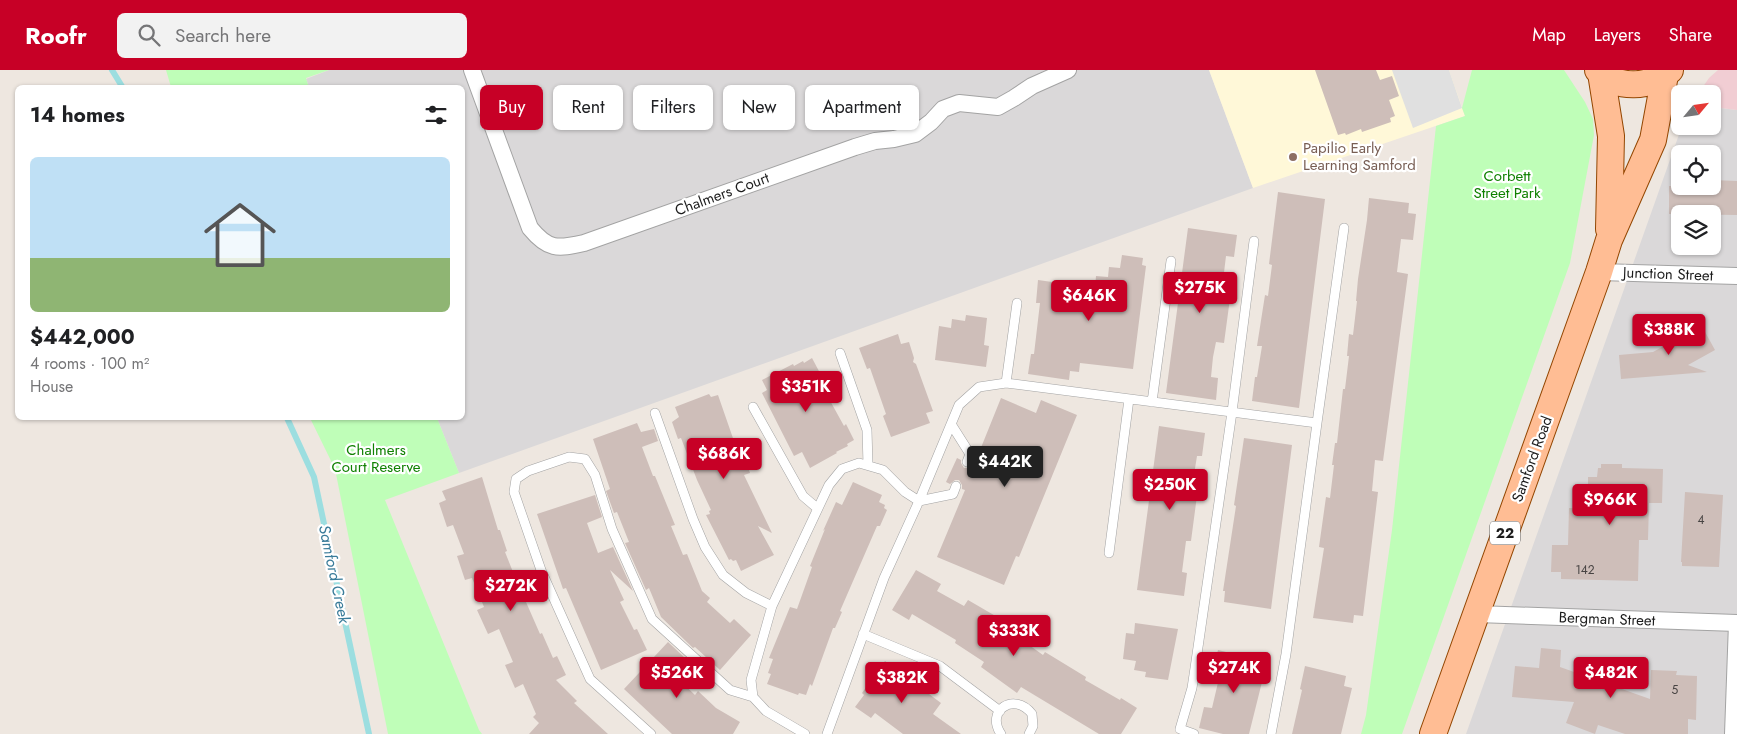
<!DOCTYPE html>
<html lang="en">
<head>
<meta charset="utf-8">
<style>
	:root { --surface:#fff; --page:#f2f2f2; --text:#202124; --muted:#757577; --accent:#c70026 }
	body { margin:0; font-family:Jost,sans-serif; background:var(--page); color:var(--text); height:100vh; display:flex; flex-direction:column; font-size:19px; white-space:nowrap }
	* { box-sizing:border-box; margin:0 }
	p { font-size:16px; color:var(--muted) }
	.icon { flex:none; width:28px; height:28px; fill:none; stroke:currentColor; stroke-width:2; stroke-linecap:round; stroke-linejoin:round }
	.map { position:relative; flex:1; overflow:hidden }
	.details { position:absolute; left:15px; top:15px; width:450px; height:335px; display:flex; flex-direction:column; background:var(--surface); border-radius:8px; box-shadow:0 1px 4px #0004 }
	.details>* { flex:none }
	.top-card { position:absolute; left:480px; top:15px; width:475px; height:45px; display:flex; gap:10px }
	.needle { width:32px; rotate:61deg }
	.fabs { position:absolute; left:1671px; top:15px; display:grid; gap:10px }
	.fabs a { display:grid; place-items:center; width:50px; height:50px; border-radius:8px; background:var(--surface); box-shadow:0 1px 4px #0004; font-size:25px }
	.price { position:absolute; translate:-50% -42px; padding:0 11px; border-radius:5px; background:var(--accent); color:#fff; font-size:16px; line-height:32px; filter:drop-shadow(0 1px 2px #0008) }
	.price::after { content:''; position:absolute; left:50%; top:30px; width:15px; height:11px; margin-left:-8px; background:inherit; clip-path:polygon(0 0,100% 0,50% 100%) }
	.price.selected { background:#222; color:#fff }
	ul { padding:0; list-style:none }
	li { display:grid; align-content:center; gap:10px; height:265px; padding:0 15px }
	li span { display:grid; place-items:center; height:155px; border-radius:8px; color:#555 }
	li>.icon { margin-inline-start:auto }
	span .icon { width:90px; height:90px; fill:#fffc; stroke-width:1 }
	li b { font-size:21px }
	h2 { display:flex; justify-content:space-between; align-items:center; height:60px; padding:0 15px; font-size:21px }
	.tag { padding:0 18px; border-radius:8px; background:var(--surface); box-shadow:0 1px 4px #0004; font-size:18px; line-height:45px }
	.tag.selected { background:var(--accent); color:#fff }
	header { display:flex; align-items:center; gap:30px; box-sizing:border-box; height:70px; padding:0 25px; background:var(--accent); color:#fff }
	header strong { font-size:24px }
	nav { display:flex; gap:28px; margin-inline-start:auto; font-size:18px }
	.search { width:350px; height:45px; background:var(--page); display:flex; align-items:center; gap:12px; box-sizing:border-box; padding:0 18px; border-radius:8px; color:var(--muted); font-size:19px }
	.map>svg:first-child { display:block }
	.residential { fill:#dad8d9; fill-rule:evenodd }
	.commercial { fill:#f1cdd3 }
	.education { fill:#fff8d8 }
	.park { fill:#bffeb8 }
	.parking { fill:#e0e0e0 }
	.lines { fill:none; stroke-linecap:round; stroke-linejoin:round }
	.stream { stroke:#9cdee0; stroke-width:6 }
	.building { fill:#cebeb9 }
	.lane-casing { stroke:#a3a3a3; stroke-width:10 }
	.street-casing { stroke:#a3a3a3; stroke-width:18 }
	.primary-casing { stroke:#934600; stroke-width:28 }
	.lane { stroke:#fff; stroke-width:9 }
	.street { stroke:#fff; stroke-width:16 }
	.primary { stroke:#ffbd94; stroke-width:26 }
	.education-dot { fill:#8d6e63; stroke:#fff; stroke-width:2 }
	.labels { text-anchor:middle; stroke-width:4.5; stroke-linejoin:round; paint-order:stroke }
	.number-label { font-size:12px; fill:#484443 }
	.shield { fill:#fff; stroke:#606060; stroke-width:1 }
	.shield-label { font-size:14px; font-weight:bold; fill:#1c1c1c }
	.education-label { font-size:15px; fill:#785e54; stroke:#fff; text-anchor:start }
	.park-label { font-size:15px; fill:#108102; stroke:#fff }
	.street-label { font-size:15px; fill:#1c1c1c; stroke:#fff }
	.water-label { font-size:16px; font-style:italic; fill:#3a7c9a; stroke:#fff }
</style>
</head>
<body>
<header>
<strong>Roofr</strong>
<div class="search"><svg class="icon" aria-label="search" viewBox="0 0 24 24"><circle cx="10" cy="10" r="6"/><path d="M15 15l6 6"/></svg>Search here</div>
<nav><a>Map</a><a>Layers</a><a>Share</a></nav>
</header>
<div class="map">
<svg width="1737" height="664" viewBox="0 0 1737 664">
	<rect width="100%" height="100%" fill="#eee7e0"/>
	<path class="residential" d="M329 0H1209L1253 118 459 403 437 348H462V18L309 17 306 9Z
		M1713 37 1737 40V664H1466L1682 56H1712ZM1680 84H1712V116H1680ZM1680 144H1712V176H1680Z"/>
	<path class="commercial" d="M1718 0H1737V40L1713 37 1712 24H1698L1709 8Z"/>
	<path class="education" d="M1209 0H1449L1465 46 1253 118Z"/>
	<path class="park" d="M166 0H329L306 8 309 18 171 17Z
		M1472 0H1564L1585 32 1593 49 1594 65 1570 193 1402 664H1361L1366 645 1392 460 1436 56 1465 46 1462 38Z
		M310 348H437L459 403 385 430 479 660 482 664H388L335 399Z"/>
	<path class="parking" d="M1392 0H1449L1462 38 1413 58Z"/>
	<g class="lines">
		<path class="stream" d="M112 0 123 18
			M287 348 314 407 369 664"/>
	</g>
	<path class="building" d="M1315 0H1376L1380 10 1392 6 1399 26 1389 30 1395 46 1390 48 1391 52 1362 62 1361 59 1346 65 1345 63 1338 65Z
		M1712 110 1737 111V145L1669 144V116H1712Z
		M1278 122 1325 129 1299 338 1252 331 1255 307H1257L1262 276H1257L1265 225 1268 226 1272 195 1269 194Z
		M1369 128 1409 133 1408 143 1416 144 1413 170 1401 169 1397 202 1408 204 1383 391 1375 390 1372 421 1378 422 1363 546 1354 545 1353 553 1313 548 1324 478 1319 477 1326 427 1330 428 1334 395H1332L1335 373H1337L1343 319H1345L1349 286H1347L1349 264 1353 265 1357 231H1356L1358 209 1367 150Z
		M1188 158 1237 165 1234 187 1226 186 1222 219 1231 221 1224 273 1216 272 1213 287 1211 307 1218 308 1216 330 1166 323Z
		M1122 185 1143 188 1142 195 1146 196 1133 299 1080 293 1079 302 1070 301 1069 310 1028 304 1031 284H1034L1040 233H1036L1038 210 1095 218 1096 206 1108 207 1109 197 1120 198Z
		M966 245 987 248 984 275 989 276 986 297 935 290 939 256 951 258 952 249 965 251Z
		M1699 251 1715 280 1688 295 1707 302 1621 309 1619 285 1653 282 1673 271 1671 267Z
		M898 264 901 274 909 272 914 288 913 292 916 294 933 341 926 343 930 353 891 367 883 346 886 344 870 298 867 299 859 278Z
		M812 288 821 305 817 307 844 356 846 354 854 370 847 374 848 376 836 382 837 383 810 398 802 382 794 386 762 323 767 320 762 310 793 294 794 296 803 291 804 293Z
		M709 324 711 327 718 325 735 374 746 370 756 397 749 400 750 403 744 405 772 463 758 456 774 485 741 501 736 490 733 491 731 489 729 490 706 445 710 444 709 441 711 440 697 410 681 368 678 369 672 352 679 347 675 337Z
		M1001 328 1036 343 1041 330 1077 345 1019 487 1016 486 1004 515 937 487 965 420 962 419V415L959 410H955L950 414 946 412 957 388 961 390V393L964 398H968L973 394 974 395Z
		M637 353 641 362 654 359 658 371 642 377 653 406H655L675 455 671 456 683 485 687 484 702 521 710 528 707 532 730 553 734 549 751 565 720 600 695 577 693 578 661 547 649 518 646 520 625 473 629 472 617 442 614 443 606 421 610 419 593 369Z
		M1159 356 1205 363 1202 386H1197L1192 417 1198 418 1191 471H1186L1182 502 1187 503 1184 526 1137 520Z
		M1244 368 1292 375 1271 539 1224 532 1225 521H1223L1236 436 1234 435Z
		M1601 394H1622V398L1663 399 1662 433H1649L1648 470H1639L1638 511 1561 509V502H1551L1552 475H1568L1569 438 1588 439V407H1597L1598 398H1601Z
		M482 407 498 460H500L507 481 505 482 517 512 519 511 528 532H526L540 564 542 563 553 588 557 586 566 605 556 610 577 631 574 633 608 664H529L539 653 533 647 536 644 523 614 515 618 505 595 513 592 499 559 488 564 477 540 484 537 472 508 465 510 457 486 464 484 453 455 447 457 439 433 446 430 442 421Z
		M853 412 882 425 879 432 885 435 884 438 887 440 880 456H877L840 541 842 542 835 558H833L812 616 810 614 806 625 799 623 798 625 767 614 771 604 768 603 773 589 769 588 790 537 797 539 812 497 810 496 825 459 823 461 836 432 842 435Z
		M1685 422 1723 425 1719 497 1682 496V492H1681Z
		M595 425 602 447 587 453 598 483 613 477 633 521 610 500 624 530 620 532 634 560 637 559 647 580 601 600 566 518 563 519 537 444Z
		M916 500 941 514 937 521 964 536 968 530 1011 555 1008 560 1043 585 1045 582 1086 607 1085 610 1120 630 1121 628 1137 638 1121 664H1099L1021 617 1017 623 981 597 984 592 955 573 956 570 912 544 909 550 892 540Z
		M1135 553 1178 559 1168 610 1145 607 1146 602 1134 600 1136 591 1123 589 1126 563 1134 564Z
		M668 572 685 588 672 603 695 625 698 621 716 638 740 652 733 664H672L624 619Z
		M1541 578 1561 580 1560 597 1650 629 1651 600 1677 601 1676 605 1697 606 1696 650 1688 649V664H1625L1598 655 1595 664 1566 653 1574 632 1512 627 1515 596 1539 598Z
		M1218 580 1267 592 1249 664H1223L1199 658 1204 637 1212 638 1220 604 1212 603Z
		M885 591 941 633 933 644 961 664H903L875 643 871 648 855 637 864 625 862 623Z
		M1305 596 1346 606 1344 616 1352 618 1341 664H1292L1302 620 1300 619Z"/>
	<g class="lines">
		<g class="lane-casing">
			<path id="lane" d="M840 283 867 360 868 395
				M1006 313 1017 233
				M1152 332 1171 191
				M753 337 803 426 817 438
				M655 343 693 449 705 477 723 505 746 523 772 536
				M951 354 970 384 967 392
				M1109 483 1129 329
				M863 564 940 596 1000 641
				M651 664 590 609 541 500 514 422 516 409 528 401 569 387 585 389 595 405 612 459 652 549 730 620 753 627
				M805 664 766 641 753 627 751 610 772 536 829 415 842 399 859 393 883 400 905 422 919 431 953 424 956 416
				M827 664 884 508 919 431 959 335 979 317 1006 313 1317 353 1344 158
				M1001 664C985 641 1014 621 1032 644L1033 656 1029 664
				M1194 664 1180 659 1192 618 1195 598 1232 342 1254 171
				M1271 664 1286 584 1317 353"/>
		</g>
		<g class="street-casing">
			<path id="street" d="M472 0 530 158C548 180 557 179 584 173L855 77 875 71 894 69 915 64 931 52 943 39 959 33 998 37 1014 28 1032 16 1068 0
				M1599 202 1737 206
				M1477 544 1737 553
				M1733 664 1737 553"/>
		</g>
		<g class="primary-casing">
			<path id="primary" d="M1598 0C1618 20 1650 18 1670 0
				M1601 3 1611 66 1609 159
				M1433 664 1599 202 1609 170 1653 70 1665 5"/>
		</g>
		<use href="#lane" class="lane"/>
		<use href="#street" class="street"/>
		<use href="#primary" class="primary"/>
	</g>
	<circle class="education-dot" cx="1293" cy="87" r="5"/>
	<g class="labels">
		<g class="number-label">
			<text x="1701" y="454">4</text>
			<text x="1585" y="504">142</text>
			<text x="1675" y="624">5</text>
		</g>
		<rect class="shield" x="1490" y="451.5" width="30" height="23" rx="4"/>
		<g class="shield-label">
			<text x="1505" y="468">22</text>
		</g>
		<g class="education-label">
			<text x="1303" y="83">Papilio Early<tspan x="1303" dy="17">Learning Samford</tspan></text>
		</g>
		<g class="park-label">
			<text x="1507" y="111">Corbett<tspan x="1507" dy="17">Street Park</tspan></text>
			<text x="376" y="385">Chalmers<tspan x="376" dy="17">Court Reserve</tspan></text>
		</g>
		<g class="street-label">
			<text transform="translate(722 124) rotate(-20)" y="5">Chalmers Court</text>
			<text transform="translate(1668 204) rotate(2)" y="5">Junction Street</text>
			<text transform="translate(1532 389) rotate(-70)" y="5">Samford Road</text>
			<text transform="translate(1607 549) rotate(2)" y="5">Bergman Street</text>
		</g>
		<g class="water-label">
			<text transform="translate(335 504) rotate(78)" y="6">Samford Creek</text>
		</g>
	</g>
</svg>
<div class="fabs">
<a><svg class="needle" viewBox="-14 -14 28 28"><path d="M0-13l5 13h-10z" fill="#e53935"/><path d="M0 13l5-13h-10z" fill="#757577"/></svg></a>
<a><svg class="icon" aria-label="locate" viewBox="0 0 24 24"><circle cx="12" cy="12" r="6"/><path d="M12 2v4M12 18v4M2 12h4M18 12h4"/></svg></a>
<a><svg class="icon" aria-label="layers" viewBox="0 0 24 24"><path d="M12 4l9 5-9 5-9-5zM3 14l9 5 9-5"/></svg></a>
</div>
<b class="price" style="left:1200px;top:244px">$275K</b>
<b class="price" style="left:1089px;top:252px">$646K</b>
<b class="price" style="left:1669px;top:286px">$388K</b>
<b class="price" style="left:806px;top:343px">$351K</b>
<b class="price" style="left:724px;top:410px">$686K</b>
<b class="price selected" style="left:1005px;top:418px">$442K</b>
<b class="price" style="left:1170px;top:441px">$250K</b>
<b class="price" style="left:1610px;top:456px">$966K</b>
<b class="price" style="left:511px;top:542px">$272K</b>
<b class="price" style="left:1014px;top:587px">$333K</b>
<b class="price" style="left:1234px;top:624px">$274K</b>
<b class="price" style="left:677px;top:629px">$526K</b>
<b class="price" style="left:1611px;top:629px">$482K</b>
<b class="price" style="left:902px;top:634px">$382K</b>
<div class="top-card">
<a class="tag selected">Buy</a>
<a class="tag">Rent</a>
<a class="tag">Filters</a>
<a class="tag">New</a>
<a class="tag">Apartment</a>
</div>
<section class="details">
<h2>14 homes<svg class="icon" aria-label="filters" viewBox="0 0 24 24"><path d="M4 7h16M4 17h16"/><circle cx="9" cy="7" r="2"/><circle cx="15" cy="17" r="2"/></svg></h2>
<ul>
<li><span style="background:linear-gradient(#bfe0f5 65%,#8fb573 0)"><svg class="icon" aria-label="home" viewBox="0 0 24 24"><path d="M3 11l9-7 9 7M6 9v11h12V9"/></svg></span><div><b>$442,000</b><p>4 rooms · 100 m²</p><p>House</p></div></li>
</ul>
</section>
</div>
</body>
</html>
